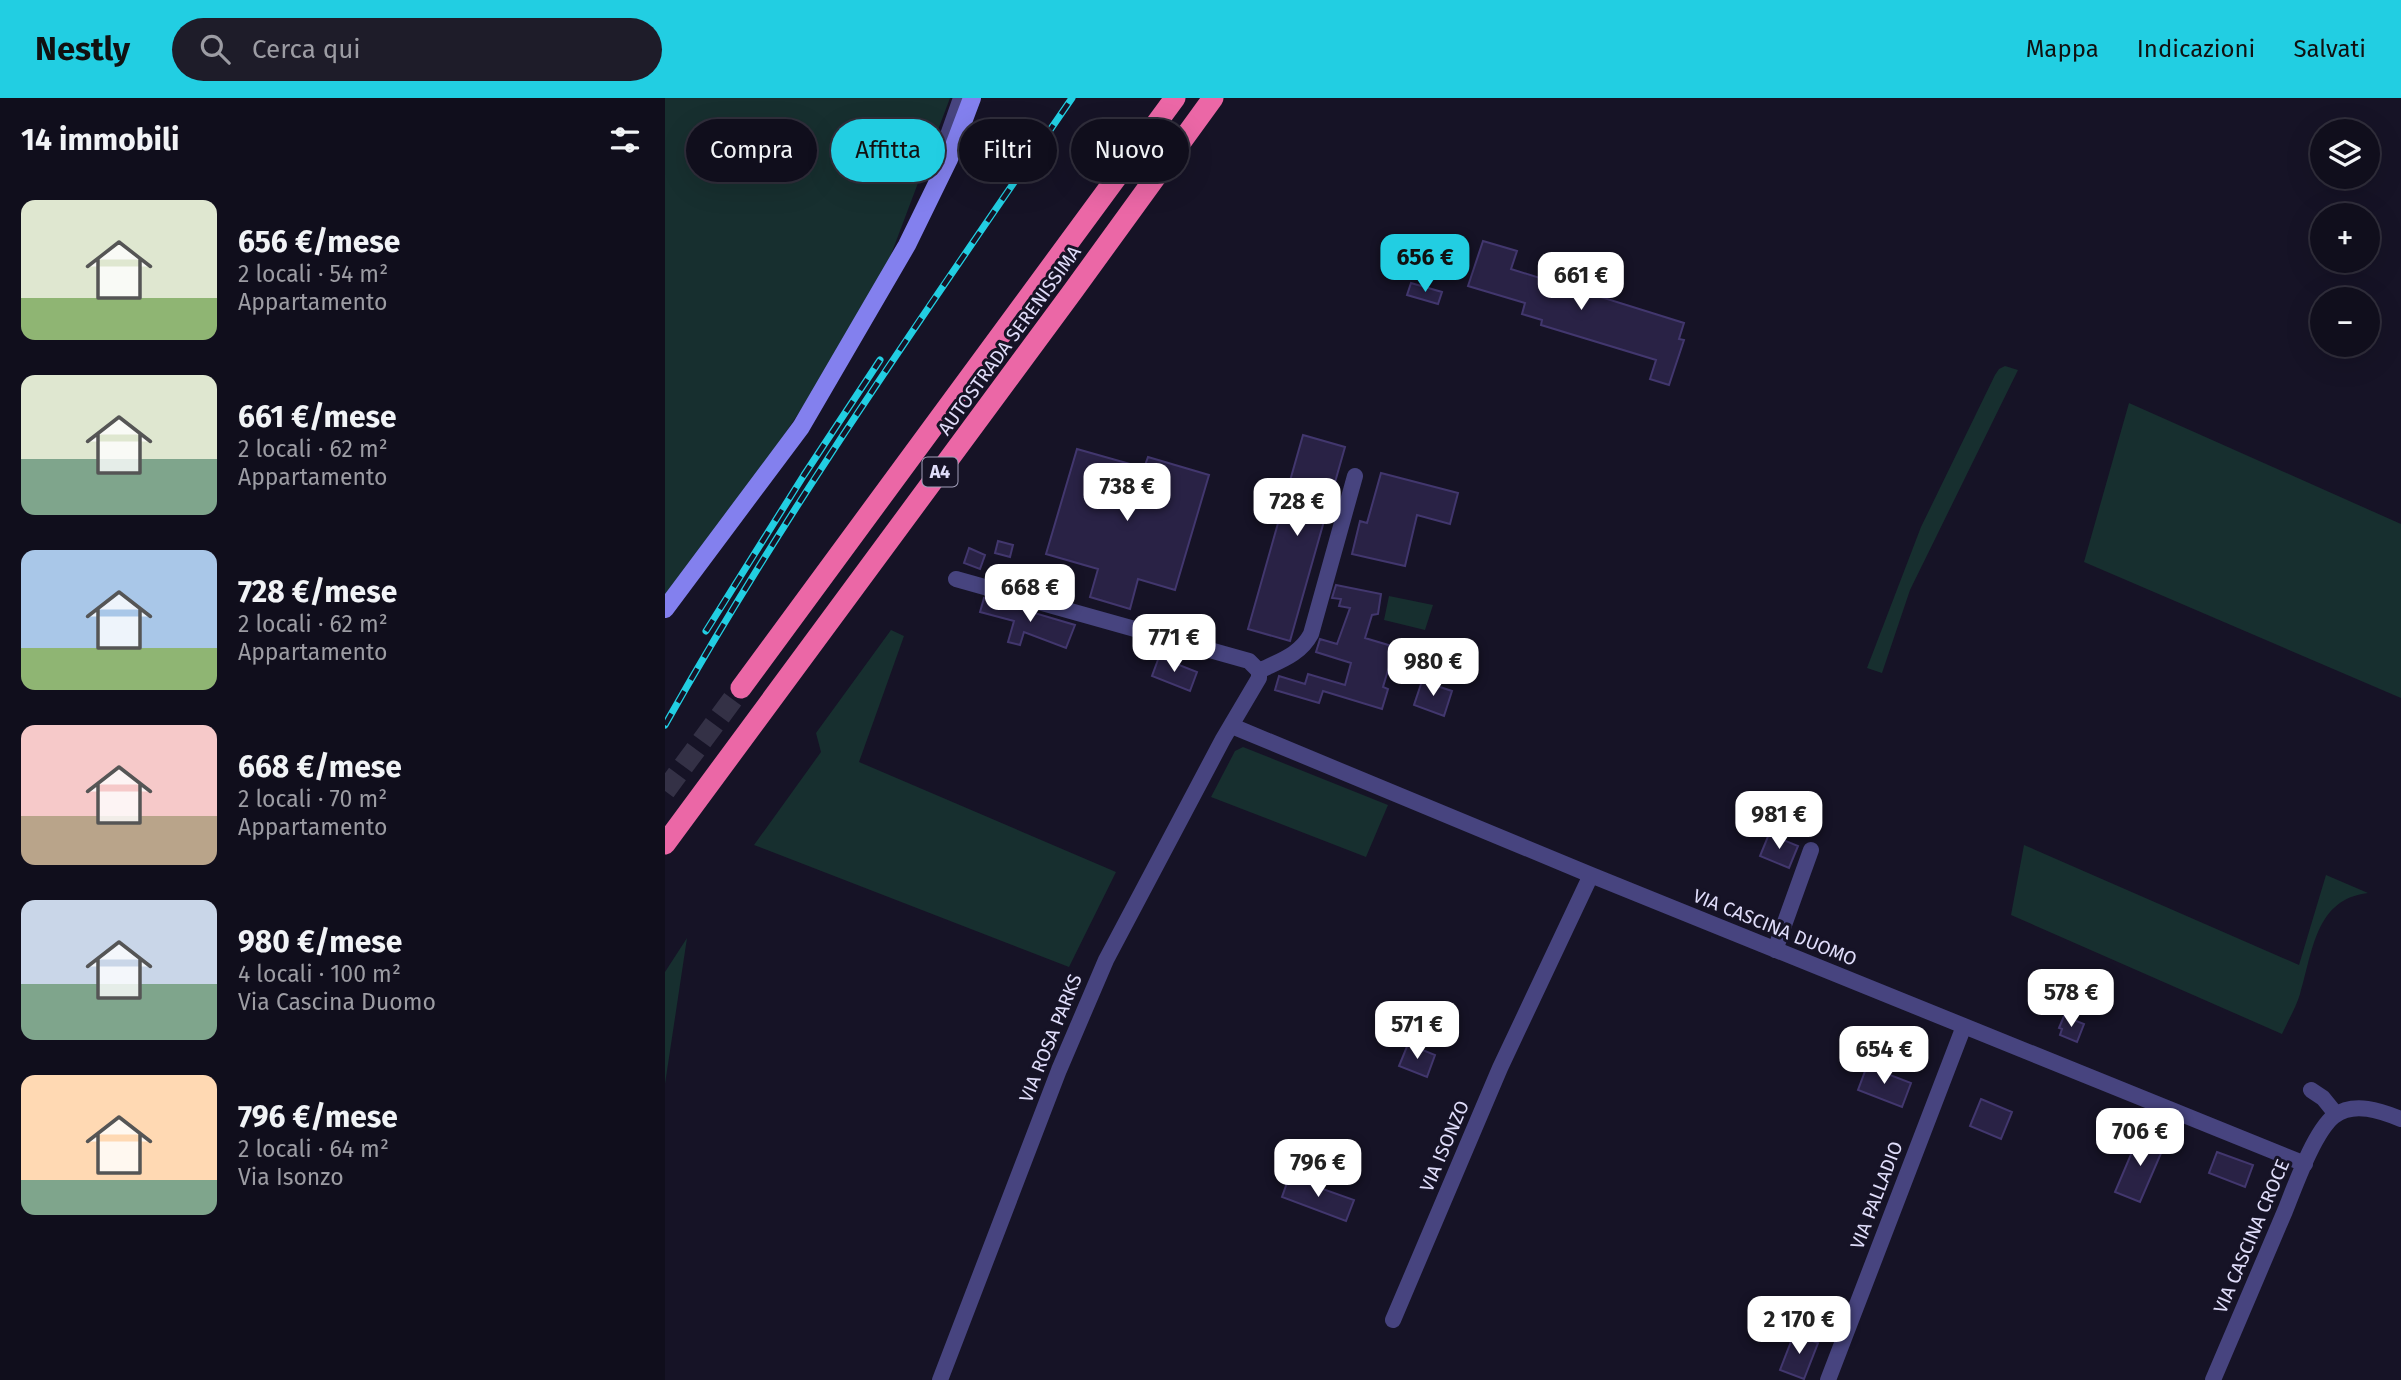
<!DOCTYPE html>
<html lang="it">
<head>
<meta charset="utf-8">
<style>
	:root { --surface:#100e1c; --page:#1e1c29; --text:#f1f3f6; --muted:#9c9ca3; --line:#302e3b; --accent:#22cee2 }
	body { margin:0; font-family:"Fira Sans",sans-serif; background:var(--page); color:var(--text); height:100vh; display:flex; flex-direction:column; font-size:26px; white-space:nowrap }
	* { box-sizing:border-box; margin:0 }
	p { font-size:23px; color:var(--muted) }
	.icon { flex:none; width:38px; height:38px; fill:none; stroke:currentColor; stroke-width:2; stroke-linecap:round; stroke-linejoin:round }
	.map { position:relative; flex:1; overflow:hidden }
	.panel { display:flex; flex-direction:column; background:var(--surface); width:665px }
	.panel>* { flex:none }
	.hud { position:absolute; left:21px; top:21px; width:665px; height:63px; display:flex; gap:14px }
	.controls { position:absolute; left:1645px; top:21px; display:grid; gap:14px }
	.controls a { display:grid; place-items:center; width:70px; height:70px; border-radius:50%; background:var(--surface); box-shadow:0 7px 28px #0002,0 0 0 2px var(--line); font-size:35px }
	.price { position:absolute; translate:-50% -60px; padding:0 16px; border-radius:14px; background:#fff; color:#222; font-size:23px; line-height:46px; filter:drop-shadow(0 2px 4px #0008) }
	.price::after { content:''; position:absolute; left:50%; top:42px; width:21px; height:16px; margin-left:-10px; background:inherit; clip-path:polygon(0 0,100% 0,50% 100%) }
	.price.selected { background:var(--accent); color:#111 }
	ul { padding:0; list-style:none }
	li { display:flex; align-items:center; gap:21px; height:175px; padding:0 21px }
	li span { display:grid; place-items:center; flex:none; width:196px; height:140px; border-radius:14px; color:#555 }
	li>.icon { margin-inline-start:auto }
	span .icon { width:84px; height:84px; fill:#fffc; stroke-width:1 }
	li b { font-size:30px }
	h2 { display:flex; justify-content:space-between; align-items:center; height:84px; padding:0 21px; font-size:30px }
	.tag { padding:0 24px; border-radius:32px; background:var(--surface); box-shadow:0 7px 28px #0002,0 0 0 2px var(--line); font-size:24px; line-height:63px }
	.tag.selected { background:var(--accent); color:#111 }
	header { display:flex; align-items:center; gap:42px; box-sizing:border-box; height:98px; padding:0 35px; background:var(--accent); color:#111 }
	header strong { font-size:33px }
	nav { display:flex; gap:38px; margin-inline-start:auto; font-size:24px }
	.search { width:490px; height:63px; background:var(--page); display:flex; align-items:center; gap:18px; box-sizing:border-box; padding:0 24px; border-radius:38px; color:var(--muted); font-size:26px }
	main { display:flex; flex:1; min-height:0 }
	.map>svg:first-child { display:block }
	.green { fill:#172f2f }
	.building { fill:#292245; stroke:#42376e; stroke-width:2 }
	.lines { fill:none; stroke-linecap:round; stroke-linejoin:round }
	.highway-tunnel { stroke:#343146; stroke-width:21; stroke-dasharray:21 10; stroke-linecap:butt }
	.street { stroke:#47447f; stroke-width:16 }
	.secondary { stroke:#8380ee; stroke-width:18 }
	.highway { stroke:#eb67a6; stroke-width:21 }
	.rail-casing { stroke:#22cee2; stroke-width:7 }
	.rail { stroke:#161326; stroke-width:4.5; stroke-dasharray:13; stroke-linecap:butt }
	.labels { text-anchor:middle; stroke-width:6; stroke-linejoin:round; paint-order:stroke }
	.shield { fill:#161326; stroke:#a3a0ba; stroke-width:2 }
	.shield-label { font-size:18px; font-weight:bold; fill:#e0ddfa }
	.street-label { font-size:19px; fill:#e0ddfa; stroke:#161326 }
</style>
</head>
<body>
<header>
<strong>Nestly</strong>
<div class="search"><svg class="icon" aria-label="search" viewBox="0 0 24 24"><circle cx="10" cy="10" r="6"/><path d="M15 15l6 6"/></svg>Cerca qui</div>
<nav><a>Mappa</a><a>Indicazioni</a><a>Salvati</a></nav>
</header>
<main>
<section class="panel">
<h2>14 immobili<svg class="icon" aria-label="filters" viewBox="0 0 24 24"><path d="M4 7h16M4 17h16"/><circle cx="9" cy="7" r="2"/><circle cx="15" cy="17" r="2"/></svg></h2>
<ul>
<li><span style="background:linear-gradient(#dfe7d0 70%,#8fb573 0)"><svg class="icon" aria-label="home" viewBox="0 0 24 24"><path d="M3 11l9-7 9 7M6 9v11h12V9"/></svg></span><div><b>656 €/mese</b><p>2 locali · 54 m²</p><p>Appartamento</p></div></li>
<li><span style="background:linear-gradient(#dfe7d0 60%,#7fa58c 0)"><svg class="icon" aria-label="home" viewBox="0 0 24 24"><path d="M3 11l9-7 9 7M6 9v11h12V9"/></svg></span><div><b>661 €/mese</b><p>2 locali · 62 m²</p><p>Appartamento</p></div></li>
<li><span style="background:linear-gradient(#a9c7e8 70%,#8fb573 0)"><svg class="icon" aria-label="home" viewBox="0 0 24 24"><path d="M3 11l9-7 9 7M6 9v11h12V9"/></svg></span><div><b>728 €/mese</b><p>2 locali · 62 m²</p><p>Appartamento</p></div></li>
<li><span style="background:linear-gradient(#f6c9c9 65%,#b9a48a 0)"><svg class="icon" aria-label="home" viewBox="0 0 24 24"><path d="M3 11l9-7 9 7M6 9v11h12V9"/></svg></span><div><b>668 €/mese</b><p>2 locali · 70 m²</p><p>Appartamento</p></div></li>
<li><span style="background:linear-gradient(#c9d6e8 60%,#7fa58c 0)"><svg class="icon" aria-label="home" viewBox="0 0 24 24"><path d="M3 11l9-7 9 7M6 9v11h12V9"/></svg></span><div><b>980 €/mese</b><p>4 locali · 100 m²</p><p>Via Cascina Duomo</p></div></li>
<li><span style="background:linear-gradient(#ffd9b3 75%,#7fa58c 0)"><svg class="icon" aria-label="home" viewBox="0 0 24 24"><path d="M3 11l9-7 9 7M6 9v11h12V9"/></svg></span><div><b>796 €/mese</b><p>2 locali · 64 m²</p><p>Via Isonzo</p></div></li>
</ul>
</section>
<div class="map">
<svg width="1736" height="1282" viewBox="0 0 1736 1282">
	<rect width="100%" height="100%" fill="#161326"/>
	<path class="green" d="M0 0H285L224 162 171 259 109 352 0 497Z
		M1340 268 1353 272 1245 492 1217 575 1202 570 1256 429 1330 277 1334 271Z
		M1464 305 1736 426V600L1419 464Z
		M724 498 768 507 760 532 719 522Z
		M226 532 239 538 194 664 451 774 404 869 89 747 156 654 151 635Z
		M578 649 723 707 701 759 546 699 570 653Z
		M1359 747 1634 867 1661 777 1703 795C1650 801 1648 854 1635 896 1631 909 1623 923 1617 936L1346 817Z
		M22 840 0 986V874Z"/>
	<path class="building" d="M818 143 852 153 846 171 1019 225 1014 241 1019 242 1004 287 985 281 991 262 876 227 877 222 857 216 860 205 803 188Z
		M746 185 777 194 773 206 742 197Z
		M638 337 680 349 625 543 583 531Z
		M412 351 479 370 483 359 544 377 510 492 473 481 465 511 425 499 433 471 381 456Z
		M716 375 793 395 785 426 752 417 740 468 687 456 695 423 702 425Z
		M333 443 348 447 345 459 330 455Z
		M304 450 320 457 315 471 299 465Z
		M671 487 716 496 713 516 707 517 700 540 730 549 718 589 723 591 717 611 658 593 654 605 610 592 614 578 640 586 643 576 680 587 686 565 651 554 655 541 672 546 685 510 674 508 676 501 667 500Z
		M319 500 410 527 401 550 359 534 355 547 343 544 349 523 315 514Z
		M494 559 532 574 525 593 487 578Z
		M757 583 787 593 779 618 749 607Z
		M1104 736 1133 748 1124 770 1095 758Z
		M1399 918 1419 926 1412 944 1395 937 1397 931 1394 930Z
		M743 946 770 957 762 979 734 968Z
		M1202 968 1246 985 1237 1009 1193 992Z
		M1316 1001 1347 1014 1336 1041 1305 1028Z
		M1475 1035 1500 1046 1475 1104 1450 1094Z
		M1552 1054 1588 1067 1580 1089 1544 1075Z
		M624 1079 689 1102 681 1123 617 1099Z
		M1129 1236 1153 1245 1139 1281 1115 1272Z"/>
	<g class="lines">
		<path class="highway-tunnel" d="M0 693 76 590"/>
		<path class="street" d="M269 77 296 0
			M594 573C614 563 635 557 646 536L690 378
			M567 628 926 777 1640 1066
			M1110 852 1146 752
			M1646 992 1658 1000 1671 1016
			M728 1222 835 970 926 777
			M275 1282 394 972 441 862 558 641 594 580V573L584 563 291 481
			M1163 1282 1299 928
			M1548 1282C1572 1226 1596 1169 1620 1113 1630 1088 1649 1034 1669 1018 1689 1003 1716 1013 1736 1021"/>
		<path class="secondary" d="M0 511 136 329 242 147 284 61 307 0"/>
		<path class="highway" d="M76 590 510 0
			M0 746 408 193 548 0"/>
		<g class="rail-casing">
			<path id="rail" d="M41 533 139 377 215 262
				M0 627C122 410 266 206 407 0"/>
		</g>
		<use href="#rail" class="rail"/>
	</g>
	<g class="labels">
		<rect class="shield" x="257.5" y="359.5" width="35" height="29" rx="5"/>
		<g class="shield-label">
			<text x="275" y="380">A4</text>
		</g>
		<g class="street-label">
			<text transform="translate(344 242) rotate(-54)" y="7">AUTOSTRADA SERENISSIMA</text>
			<text transform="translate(1110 829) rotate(22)" y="7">VIA CASCINA DUOMO</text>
			<text transform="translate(385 940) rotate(-68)" y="7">VIA ROSA PARKS</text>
			<text transform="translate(779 1048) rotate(-67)" y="7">VIA ISONZO</text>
			<text transform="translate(1211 1097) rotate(-69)" y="7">VIA PALLADIO</text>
			<text transform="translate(1586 1138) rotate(-67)" y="7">VIA CASCINA CROCE</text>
		</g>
	</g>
</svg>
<div class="controls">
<a><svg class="icon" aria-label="layers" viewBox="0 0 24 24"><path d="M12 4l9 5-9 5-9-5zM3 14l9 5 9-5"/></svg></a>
<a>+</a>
<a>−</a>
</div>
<b class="price selected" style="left:760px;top:196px">656 €</b>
<b class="price" style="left:916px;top:214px">661 €</b>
<b class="price" style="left:462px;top:425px">738 €</b>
<b class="price" style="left:632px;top:440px">728 €</b>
<b class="price" style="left:365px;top:526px">668 €</b>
<b class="price" style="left:509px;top:576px">771 €</b>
<b class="price" style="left:768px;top:600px">980 €</b>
<b class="price" style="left:1114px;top:753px">981 €</b>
<b class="price" style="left:1406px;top:931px">578 €</b>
<b class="price" style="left:752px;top:963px">571 €</b>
<b class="price" style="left:1219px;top:988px">654 €</b>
<b class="price" style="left:1475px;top:1070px">706 €</b>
<b class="price" style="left:653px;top:1101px">796 €</b>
<b class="price" style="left:1134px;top:1258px">2 170 €</b>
<div class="hud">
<a class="tag">Compra</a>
<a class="tag selected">Affitta</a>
<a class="tag">Filtri</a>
<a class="tag">Nuovo</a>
</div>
</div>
</main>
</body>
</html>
